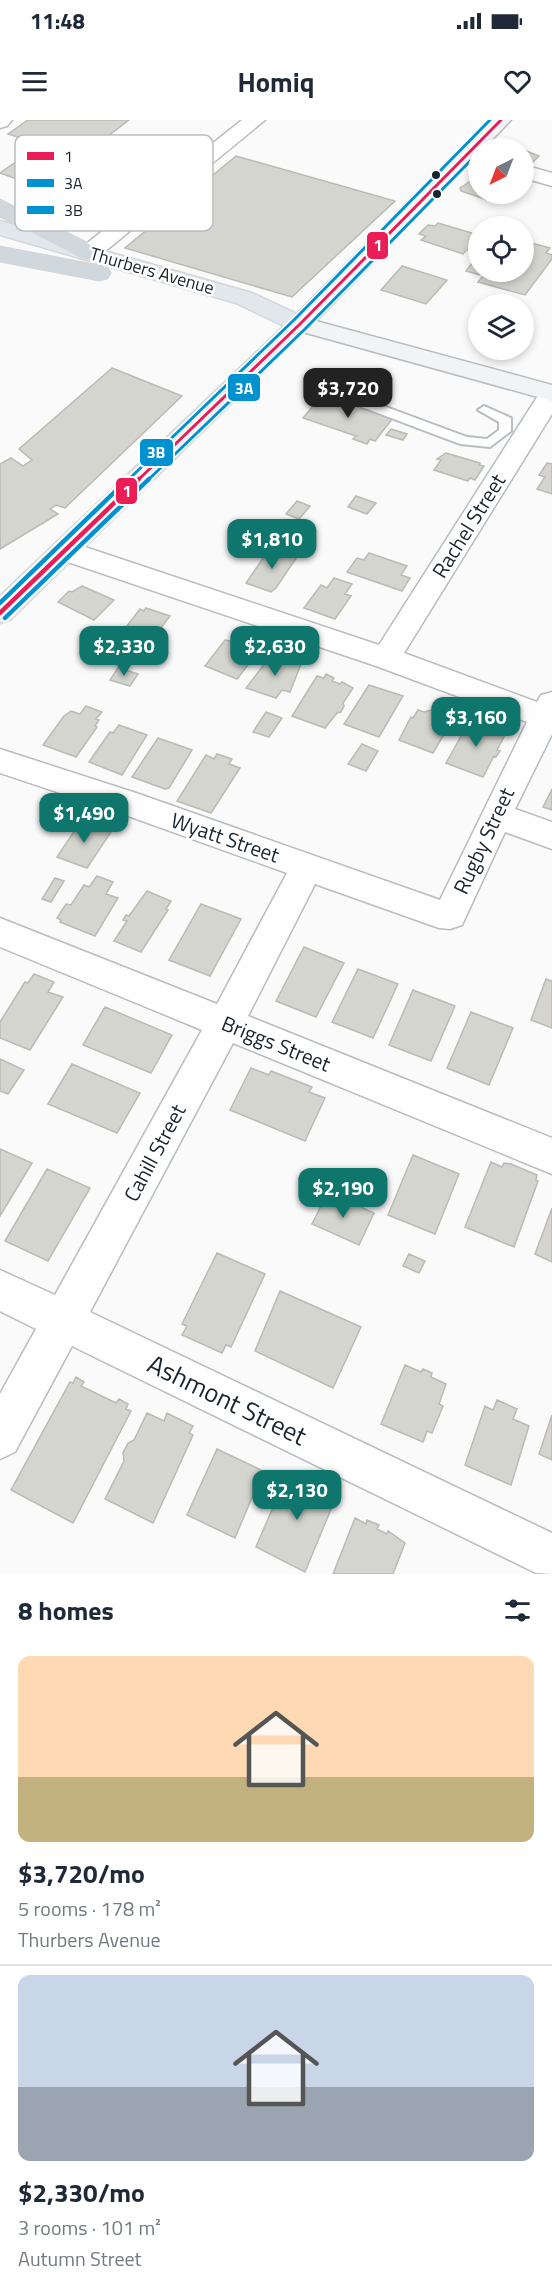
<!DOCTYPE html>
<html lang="en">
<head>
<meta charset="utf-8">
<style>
	:root { --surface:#fff; --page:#f6f6f7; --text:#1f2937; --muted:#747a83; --line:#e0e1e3; --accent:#0f766e }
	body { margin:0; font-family:"Titillium Web",sans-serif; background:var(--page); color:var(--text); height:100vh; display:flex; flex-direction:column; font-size:22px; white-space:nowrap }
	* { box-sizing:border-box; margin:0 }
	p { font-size:20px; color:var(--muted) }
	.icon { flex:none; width:33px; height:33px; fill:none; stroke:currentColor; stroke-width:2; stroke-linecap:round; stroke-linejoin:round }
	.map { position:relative; height:1454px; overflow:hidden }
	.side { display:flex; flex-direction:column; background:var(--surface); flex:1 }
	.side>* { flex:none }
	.needle { width:39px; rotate:222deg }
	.buttons { position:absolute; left:468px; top:18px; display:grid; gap:12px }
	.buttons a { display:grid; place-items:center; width:66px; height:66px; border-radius:50%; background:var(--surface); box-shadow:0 3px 9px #0003; font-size:30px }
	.price { position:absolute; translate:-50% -51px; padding:0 14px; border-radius:12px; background:var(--accent); color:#fff; font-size:20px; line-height:39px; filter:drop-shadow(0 2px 3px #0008) }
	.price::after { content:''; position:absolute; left:50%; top:36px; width:18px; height:14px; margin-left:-9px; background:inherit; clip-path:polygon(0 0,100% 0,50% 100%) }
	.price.active { background:#222; color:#fff }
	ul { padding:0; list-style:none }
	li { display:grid; align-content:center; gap:12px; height:318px; padding:0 18px }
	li+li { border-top:2px solid var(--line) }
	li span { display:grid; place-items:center; height:186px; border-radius:12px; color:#555 }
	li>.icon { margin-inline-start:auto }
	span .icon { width:108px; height:108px; fill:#fffc; stroke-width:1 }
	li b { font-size:26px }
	h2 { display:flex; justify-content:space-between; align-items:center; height:72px; padding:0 18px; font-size:26px }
	.status { display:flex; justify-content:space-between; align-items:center; height:42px; padding:0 30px; background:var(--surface); direction:ltr }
	.status svg { height:16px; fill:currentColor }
	header { display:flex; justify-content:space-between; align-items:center; height:78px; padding:0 18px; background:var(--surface); font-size:27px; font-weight:700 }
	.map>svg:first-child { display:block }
	.building { fill:#d4d5cf; stroke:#babbb4; stroke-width:1.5 }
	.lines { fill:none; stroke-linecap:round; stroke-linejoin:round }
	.service-casing { stroke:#b7bdc1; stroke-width:4 }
	.minor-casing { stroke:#b7bdc1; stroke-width:3 }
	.secondary-casing { stroke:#b7bdc1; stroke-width:3 }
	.primary-casing { stroke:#d4d6d8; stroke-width:3 }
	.motorway-casing { stroke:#d4d6d8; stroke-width:3 }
	.service { fill:#fefefe; fill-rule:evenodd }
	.minor { fill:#fefefe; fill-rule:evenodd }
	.secondary { fill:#f1f3f5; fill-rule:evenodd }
	.primary { fill:#e2e7eb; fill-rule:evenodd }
	.motorway { fill:#d0d8de; fill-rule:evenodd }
	.bus-1-far1-casing { stroke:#fff; stroke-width:6 }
	.bus-1-casing { stroke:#fff; stroke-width:9 }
	.bus-2-far1-casing { stroke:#fff; stroke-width:6 }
	.bus-2-casing { stroke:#fff; stroke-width:9 }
	.bus-3-far1-casing { stroke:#fff; stroke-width:6 }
	.bus-3-casing { stroke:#fff; stroke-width:9 }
	.bus-1-far1 { stroke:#ea1d57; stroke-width:3 }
	.bus-1 { stroke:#ea1d57; stroke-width:4.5 }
	.bus-2-far1 { stroke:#0092d0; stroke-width:3 }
	.bus-2 { stroke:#0092d0; stroke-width:4.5 }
	.bus-3-far1 { stroke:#0092d0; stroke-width:3 }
	.bus-3 { stroke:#0092d0; stroke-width:4.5 }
	.bus-dot { fill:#18242e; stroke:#fff; stroke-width:2 }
	.labels { text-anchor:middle; stroke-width:5; stroke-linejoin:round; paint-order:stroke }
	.far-street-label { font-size:18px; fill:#18242e; stroke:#fff }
	.street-label { font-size:21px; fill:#18242e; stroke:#fff }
	.near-street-label { font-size:26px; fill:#18242e; stroke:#fff }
	.key { fill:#fff; stroke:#babdc0; stroke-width:1.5 }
	.key-label { font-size:16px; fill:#18242e }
	.line-badge { stroke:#fff; stroke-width:2 }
	.badge-label { font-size:16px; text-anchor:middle; font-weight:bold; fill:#fff }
</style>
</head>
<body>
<div class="status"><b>11:48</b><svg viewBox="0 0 49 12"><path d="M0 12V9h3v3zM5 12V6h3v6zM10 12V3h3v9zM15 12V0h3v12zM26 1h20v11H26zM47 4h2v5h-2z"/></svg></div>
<header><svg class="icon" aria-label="menu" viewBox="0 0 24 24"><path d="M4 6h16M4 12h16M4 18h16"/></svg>Homiq<svg class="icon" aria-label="heart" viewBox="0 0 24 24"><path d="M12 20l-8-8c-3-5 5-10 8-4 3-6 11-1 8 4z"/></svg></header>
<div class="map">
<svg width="552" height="1454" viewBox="0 0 552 1454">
	<rect width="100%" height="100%" fill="#fafafa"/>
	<path class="building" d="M28 0H129L83 35 30 18 27 20 8 14Z
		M524 30 539 36 529 46 524 45Z
		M26 35 46 43 19 60 0 53Z
		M236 36 395 81 292 177 125 128Z
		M472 60 478 62V74H497L490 81 461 71 460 68Z
		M438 103 475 114 472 116 478 118 463 134 421 120 426 116 419 114 428 105 435 106Z
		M524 121 550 128 546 133 552 135V139L525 175 478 162 486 152H524Z
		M478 135V152H482L480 155 466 151Z
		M402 146 447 160 426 184 381 170Z
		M112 248 182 276 65 388 56 385 50 389 58 394 0 429V344L11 338 23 346 32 340 19 329Z
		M322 275 393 298 375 321 370 319 367 324 353 319 356 316 303 298Z
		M391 309 407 314 403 320 386 315Z
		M446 333 480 343 479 345 484 346 475 360 470 358 468 361 434 350 441 340 437 339Z
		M547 343 552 344V374L537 369 545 357 539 355Z
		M356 376 376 383 367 394 348 387Z
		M297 381 310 386 299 399 286 394Z
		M278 428 299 434 276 468 271 472 246 463 266 434 272 436Z
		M369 433 407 446 401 455 410 458 402 471 347 452 357 438 364 440Z
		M334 458 352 464 345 474 351 476 335 499 304 488 321 465 327 468Z
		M82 466 114 480 94 500 58 482 69 471 72 472Z
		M146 488 170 496 148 525 137 522 131 530 113 524 140 489 144 491Z
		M225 520 239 523 240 521 257 528 255 531 258 532 237 559 205 546Z
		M272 534 301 544 290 572 282 570 276 578 246 568Z
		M118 548 138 554 130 566 110 560Z
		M326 554 334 558 332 561 340 564 342 562 353 568 343 583 344 586 341 592 337 593 325 608 292 596 317 556 324 558Z
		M369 565 403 576 379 617 344 604Z
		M86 586 102 592 96 599 99 600 95 606 97 607 76 637 43 625 64 596 71 591 80 594Z
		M418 590 424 592 432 590 451 597 449 601H452L433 633 399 620 411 597 413 598Z
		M266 592 282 598 269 617 253 612Z
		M470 600 506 613 497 630 500 631 496 637 494 636 483 657 446 643Z
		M119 605 147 615 122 655 89 642 110 612 113 613Z
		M158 618 192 630 169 668 165 669 132 657Z
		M362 624 378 631 366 651 348 644Z
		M217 634 232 639 229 644 240 648 211 693 177 681 206 635 214 639Z
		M552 669V690L543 687Z
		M81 701 111 712 87 748 57 737Z
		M97 756 113 762 106 774 118 778 95 816 60 802 61 800 57 798 66 784 71 785 84 765 89 767Z
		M55 758 64 761 51 782 42 779Z
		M147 771 171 781 166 789 168 790 141 832 114 821 127 801 123 800 126 795 129 796Z
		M201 784 241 799 210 856 169 840Z
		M304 827 344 843 316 897 276 881Z
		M358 849 398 864 373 918 332 902Z
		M34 854 54 862 48 872 63 877 30 930 0 918V902L25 862 28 863Z
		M546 859 552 861V908L531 900Z
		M413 870 455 886 431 941 389 925Z
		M105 887 172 915 151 953 83 925Z
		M471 892 513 908 489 965 447 948Z
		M0 939 24 950 8 974 0 971Z
		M72 944 140 973 117 1013 48 984Z
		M251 948 269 955 271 951 312 967 309 972 325 978 305 1021 230 990Z
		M0 1029 32 1043 0 1096Z
		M413 1035 459 1054 435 1114 388 1095Z
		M491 1042 502 1047 504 1043 511 1044 537 1055 536 1060 538 1061 514 1127 465 1107Z
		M47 1049 90 1068 48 1141 5 1121Z
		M328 1072 374 1093 359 1125 312 1104Z
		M552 1088V1142L535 1134Z
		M217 1133 265 1154 231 1227 226 1225 222 1233 182 1215 187 1206 182 1204Z
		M409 1134 425 1141 419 1153 403 1146Z
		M280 1171 361 1207 333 1268 255 1231Z
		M405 1245 421 1252 423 1249 432 1253 431 1257 446 1264 439 1284 443 1286 432 1313 427 1311 423 1322 381 1304Z
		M76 1257 84 1262 81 1266 116 1283 119 1279 128 1284 126 1289 131 1291 73 1403 11 1370 70 1262 73 1263Z
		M497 1280 517 1289 513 1299 529 1306 511 1365 465 1345 485 1286 493 1290Z
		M147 1293 164 1301 167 1293 193 1306 189 1313 193 1315 153 1403 105 1379 124 1341 123 1333 128 1323 134 1320Z
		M552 1295V1340L539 1334Z
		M217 1329 263 1351 235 1418 187 1395Z
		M295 1351 333 1370 330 1380 334 1382 305 1452 256 1427 285 1359 290 1362Z
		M355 1398 366 1404 367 1400 379 1405 377 1409 387 1414 388 1411 405 1423 393 1454H333Z"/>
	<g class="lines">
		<g class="service-casing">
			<path id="service" d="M361 259 367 263 360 275 362 278 467 317 487 319 499 310V302L478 290 484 286 511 298V311L490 327 460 324 354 284 347 276 357 260Z"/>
		</g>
		<g class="minor-casing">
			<path id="minor" d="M0 0H12L7 6 0 8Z
				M242 0H265L97 138 89 140 81 138 78 133 81 128Z
				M524 45 552 53V66L524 58Z
				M552 266V294L404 533 537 582 541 575 552 572V614L515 689 552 702V729L505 712 462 805 450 809 439 808 315 764 248 896 552 1018V1054L233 923 90 1192 552 1413V1454L536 1453 72 1226 15 1332 0 1339V1274L36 1209 0 1191V1150L55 1175 202 910 0 827V798L217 884 287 753 117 692 0 653V629L139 674 440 780 527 602 376 546 56 438 52 431 56 424 66 422 76 424 379 525 539 274 543 269Z"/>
		</g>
		<g class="secondary-casing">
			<path id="secondary" d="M489 0H511L484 28H478V34L316 201 552 265V281L292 209 288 204 292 199Z"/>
		</g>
		<g class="primary-casing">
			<path id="primary" d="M0 101 252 173 308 199 312 204 10 500 0 503V476L284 206 236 183 0 115Z"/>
		</g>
		<g class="motorway-casing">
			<path id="motorway" d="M0 80 97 128 100 133 97 138 89 140 81 138 0 96Z
				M0 127 99 146 107 148 110 153 107 158 99 160 0 141Z"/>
		</g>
		<use href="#service" class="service"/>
		<use href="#minor" class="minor"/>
		<use href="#secondary" class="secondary"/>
		<use href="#primary" class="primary"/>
		<use href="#motorway" class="motorway"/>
		<g class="bus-1-far1-casing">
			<path id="bus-1-far1" d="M137 361 300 204 501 0"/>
		</g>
		<g class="bus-1-casing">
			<path id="bus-1" d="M0 493 139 359"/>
		</g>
		<g class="bus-2-far1-casing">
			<path id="bus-2-far1" d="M147 361 305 209 478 33"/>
		</g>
		<g class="bus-2-casing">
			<path id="bus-2" d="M5 498 149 359"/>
		</g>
		<g class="bus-3-far1-casing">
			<path id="bus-3-far1" d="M127 361 295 199 490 0"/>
		</g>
		<g class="bus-3-casing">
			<path id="bus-3" d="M0 483 128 359"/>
		</g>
		<use href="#bus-1-far1" class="bus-1-far1"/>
		<use href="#bus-1" class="bus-1"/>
		<use href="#bus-2-far1" class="bus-2-far1"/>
		<use href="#bus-2" class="bus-2"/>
		<use href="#bus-3-far1" class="bus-3-far1"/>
		<use href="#bus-3" class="bus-3"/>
	</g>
	<g class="bus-dot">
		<circle cx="436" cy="55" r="5"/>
		<circle cx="437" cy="74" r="5"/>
	</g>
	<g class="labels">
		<g class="far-street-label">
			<text transform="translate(152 151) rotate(16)" y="6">Thurbers Avenue</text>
		</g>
		<g class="street-label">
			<text transform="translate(469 406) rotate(-58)" y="7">Rachel Street</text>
			<text transform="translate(225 718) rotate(19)" y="7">Wyatt Street</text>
			<text transform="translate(484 721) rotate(-65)" y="7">Rugby Street</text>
			<text transform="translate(276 924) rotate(22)" y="7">Briggs Street</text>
			<text transform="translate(155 1033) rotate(-62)" y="7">Cahill Street</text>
		</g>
		<g class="near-street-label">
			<text transform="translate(227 1280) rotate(26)" y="9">Ashmont Street</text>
		</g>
	</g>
	<rect x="15" y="15" width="198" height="96" rx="9" class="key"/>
	<rect x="27" y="32" width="27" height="8" fill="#ea1d57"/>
	<rect x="27" y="59" width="27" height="8" fill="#0092d0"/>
	<rect x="27" y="86" width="27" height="8" fill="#0092d0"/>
	<g class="key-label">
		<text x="64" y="42">1</text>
		<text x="64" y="69">3A</text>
		<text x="64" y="96">3B</text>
	</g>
	<g class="line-badge">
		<rect x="366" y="111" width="23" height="29" rx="6" fill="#ea1d57"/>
		<rect x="227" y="253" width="34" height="29" rx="6" fill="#0092d0"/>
		<rect x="139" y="318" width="35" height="29" rx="6" fill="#0092d0"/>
		<rect x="115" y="357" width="23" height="28" rx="6" fill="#ea1d57"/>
	</g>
	<g class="badge-label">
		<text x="378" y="131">1</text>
		<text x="244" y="274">3A</text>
		<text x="156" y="338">3B</text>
		<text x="127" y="377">1</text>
	</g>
</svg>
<div class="buttons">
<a><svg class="needle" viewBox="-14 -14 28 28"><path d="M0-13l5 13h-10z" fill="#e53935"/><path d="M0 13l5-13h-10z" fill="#747a83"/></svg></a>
<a><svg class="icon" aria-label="locate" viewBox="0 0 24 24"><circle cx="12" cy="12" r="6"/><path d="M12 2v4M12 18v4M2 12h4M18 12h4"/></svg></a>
<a><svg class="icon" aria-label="layers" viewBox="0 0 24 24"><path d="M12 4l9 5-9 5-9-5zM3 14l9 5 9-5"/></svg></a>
</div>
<b class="price active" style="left:348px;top:299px">$3,720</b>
<b class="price" style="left:272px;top:450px">$1,810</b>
<b class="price" style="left:124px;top:557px">$2,330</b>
<b class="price" style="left:275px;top:557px">$2,630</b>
<b class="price" style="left:476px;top:628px">$3,160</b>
<b class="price" style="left:84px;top:724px">$1,490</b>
<b class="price" style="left:343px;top:1099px">$2,190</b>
<b class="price" style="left:297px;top:1401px">$2,130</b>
</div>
<section class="side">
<h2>8 homes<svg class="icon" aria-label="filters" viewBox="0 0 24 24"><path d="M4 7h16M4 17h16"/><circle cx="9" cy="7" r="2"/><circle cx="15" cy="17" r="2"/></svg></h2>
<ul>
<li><span style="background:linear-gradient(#ffd9b3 65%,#c2b280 0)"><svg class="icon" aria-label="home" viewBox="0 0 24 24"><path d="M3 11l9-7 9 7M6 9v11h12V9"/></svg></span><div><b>$3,720/mo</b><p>5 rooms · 178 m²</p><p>Thurbers Avenue</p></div></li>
<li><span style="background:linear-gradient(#c9d6e8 60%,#9aa5b1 0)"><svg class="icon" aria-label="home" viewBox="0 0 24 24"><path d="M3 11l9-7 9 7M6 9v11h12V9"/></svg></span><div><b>$2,330/mo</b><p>3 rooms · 101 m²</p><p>Autumn Street</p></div></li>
</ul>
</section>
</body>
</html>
